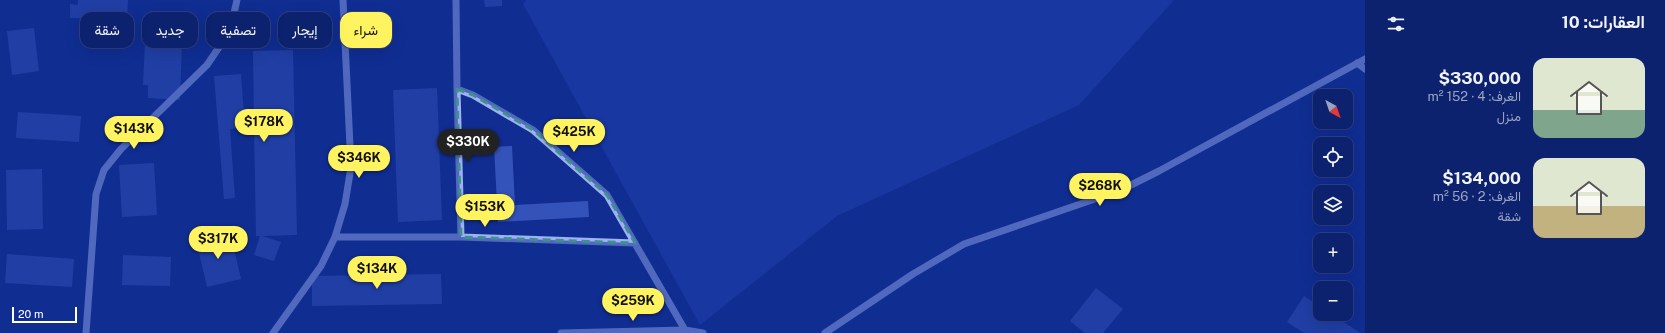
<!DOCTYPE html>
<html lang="ar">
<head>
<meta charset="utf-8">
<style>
	:root { --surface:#0d226e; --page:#1b2f76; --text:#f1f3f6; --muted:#9aa4c2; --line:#2d3f81; --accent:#fff45f }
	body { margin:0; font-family:"Public Sans",Vazirmatn,sans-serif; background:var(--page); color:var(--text); direction:rtl; height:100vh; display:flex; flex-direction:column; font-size:15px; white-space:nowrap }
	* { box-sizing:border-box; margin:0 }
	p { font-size:13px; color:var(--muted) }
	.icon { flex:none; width:22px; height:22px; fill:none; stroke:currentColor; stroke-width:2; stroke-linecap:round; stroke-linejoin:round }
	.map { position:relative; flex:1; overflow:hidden; direction:ltr }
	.drawer { display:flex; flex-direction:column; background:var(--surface); width:300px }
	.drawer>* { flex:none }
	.top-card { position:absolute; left:12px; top:12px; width:380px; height:36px; direction:rtl; display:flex; gap:8px }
	.needle { width:26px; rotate:140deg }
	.buttons { position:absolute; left:1313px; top:89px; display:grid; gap:8px }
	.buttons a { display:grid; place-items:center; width:40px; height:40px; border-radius:8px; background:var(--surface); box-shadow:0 4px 16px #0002,0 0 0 1px var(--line); font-size:20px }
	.scale { position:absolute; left:12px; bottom:10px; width:65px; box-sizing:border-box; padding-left:4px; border:2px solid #fff; border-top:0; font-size:11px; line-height:14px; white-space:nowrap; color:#fff; -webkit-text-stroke:3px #112d92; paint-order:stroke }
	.price { position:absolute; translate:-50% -34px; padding:0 9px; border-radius:14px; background:var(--accent); color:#111; font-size:13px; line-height:26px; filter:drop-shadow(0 1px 2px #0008) }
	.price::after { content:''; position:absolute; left:50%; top:24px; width:12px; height:9px; margin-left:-6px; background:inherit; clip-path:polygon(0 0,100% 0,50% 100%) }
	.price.on { background:#222; color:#fff }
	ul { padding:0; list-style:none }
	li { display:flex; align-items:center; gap:12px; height:100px; padding:0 20px }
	li span { display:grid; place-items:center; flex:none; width:112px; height:80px; border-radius:12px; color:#555 }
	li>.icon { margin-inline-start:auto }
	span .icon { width:48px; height:48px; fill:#fffc; stroke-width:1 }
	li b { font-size:17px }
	h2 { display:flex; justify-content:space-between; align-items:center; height:48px; padding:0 20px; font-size:17px }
	.chip { padding:0 14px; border-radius:12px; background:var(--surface); box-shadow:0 4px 16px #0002,0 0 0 1px var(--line); font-size:14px; line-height:36px }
	.chip.on { background:var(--accent); color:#111 }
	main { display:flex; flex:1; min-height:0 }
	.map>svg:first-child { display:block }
	.green { fill:#2243b2 }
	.building { fill:#3453ba }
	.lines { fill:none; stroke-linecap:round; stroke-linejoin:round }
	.minor { stroke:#9db1f3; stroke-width:7 }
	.marked { fill:none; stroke:#3f918b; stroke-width:3; stroke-dasharray:8 5; stroke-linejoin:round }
</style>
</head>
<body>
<main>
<section class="drawer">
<h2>العقارات: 10<svg class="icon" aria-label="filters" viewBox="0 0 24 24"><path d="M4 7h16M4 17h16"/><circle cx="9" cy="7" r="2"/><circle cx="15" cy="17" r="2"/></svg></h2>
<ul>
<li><span style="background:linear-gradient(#dfe7d0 65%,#7fa58c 0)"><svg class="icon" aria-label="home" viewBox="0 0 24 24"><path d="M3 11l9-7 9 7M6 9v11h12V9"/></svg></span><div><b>$330,000</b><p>الغرف: 4 · 152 m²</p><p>منزل</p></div></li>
<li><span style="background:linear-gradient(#dfe7d0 60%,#c2b280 0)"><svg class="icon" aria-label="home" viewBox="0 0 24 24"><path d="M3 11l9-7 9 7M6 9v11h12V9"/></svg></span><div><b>$134,000</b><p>الغرف: 2 · 56 m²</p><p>شقة</p></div></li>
</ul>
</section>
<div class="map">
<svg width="1365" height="333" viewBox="0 0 1365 333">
	<rect width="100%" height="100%" fill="#112d92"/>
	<path class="green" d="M526 0H1174L1079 105 837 216 700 325 523 4Z"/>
	<path class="building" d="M78 0H128L127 19 70 18V4L78 5Z
		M484 0H502V6L485 7Z
		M34 28 39 71 12 75 7 31Z
		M145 42 182 44 180 100 148 98V85H143Z
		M293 50 297 235 262 236 281 242 274 261 254 255 260 236H256L254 127 230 129 235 198 224 199 214 76 241 74 244 116 253 115 254 124 253 51Z
		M437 88 442 220 398 222 393 90Z
		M18 112 81 116 79 142 16 138Z
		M512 146 515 205 588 201 589 217 498 222 494 147Z
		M154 163 157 215 122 217 119 165Z
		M42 169 43 229 7 230 6 170Z
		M230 232 241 279 207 287 196 240Z
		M7 254 74 259 72 287 5 283Z
		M123 255 171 257 170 286 122 285Z
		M441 274 442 304 312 306V276Z
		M1096 288 1123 309 1103 333H1085L1070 321Z
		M1304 296 1320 306V314H1332L1360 333H1304L1287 322Z"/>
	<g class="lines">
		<path class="minor" d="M456 0 457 89 473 95 533 130 607 195 685 330
			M1357 63 1365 69
			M457 89 461 237
			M335 237H461L635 243
			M86 333 96 194 104 170 121 149 207 65 230 31 237 0
			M273 333 321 266 335 237 345 204 351 167 343 0
			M561 333 685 330 703 333
			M825 333 913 274 964 244 1121 190 1159 171 1365 59"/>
	</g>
	<path d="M0 0H1365V333H0ZM457 89 473 95 533 130 607 195 635 243 461 237Z" fill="#112d92" fill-opacity=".55" fill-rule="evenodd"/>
	<path class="marked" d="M457 89 473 95 533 130 607 195 635 243 461 237Z"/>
</svg>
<div class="buttons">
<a><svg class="needle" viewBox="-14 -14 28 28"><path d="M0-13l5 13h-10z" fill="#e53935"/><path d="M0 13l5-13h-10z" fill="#9aa4c2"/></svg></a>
<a><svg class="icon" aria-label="locate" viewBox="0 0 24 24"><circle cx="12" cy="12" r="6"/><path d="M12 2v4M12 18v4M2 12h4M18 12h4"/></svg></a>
<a><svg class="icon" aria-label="layers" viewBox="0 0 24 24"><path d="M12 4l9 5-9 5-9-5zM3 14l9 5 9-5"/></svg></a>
<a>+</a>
<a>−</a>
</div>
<div class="scale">20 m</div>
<b class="price" style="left:264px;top:143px">$178K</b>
<b class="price" style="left:134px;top:150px">$143K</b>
<b class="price" style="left:574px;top:153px">$425K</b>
<b class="price on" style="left:468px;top:163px">$330K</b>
<b class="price" style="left:359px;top:179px">$346K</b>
<b class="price" style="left:1100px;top:207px">$268K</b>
<b class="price" style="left:485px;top:228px">$153K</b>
<b class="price" style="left:218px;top:260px">$317K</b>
<b class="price" style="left:377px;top:290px">$134K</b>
<b class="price" style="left:633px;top:322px">$259K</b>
<div class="top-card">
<a class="chip on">شراء</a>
<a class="chip">إيجار</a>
<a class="chip">تصفية</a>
<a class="chip">جديد</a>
<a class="chip">شقة</a>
</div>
</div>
</main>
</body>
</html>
